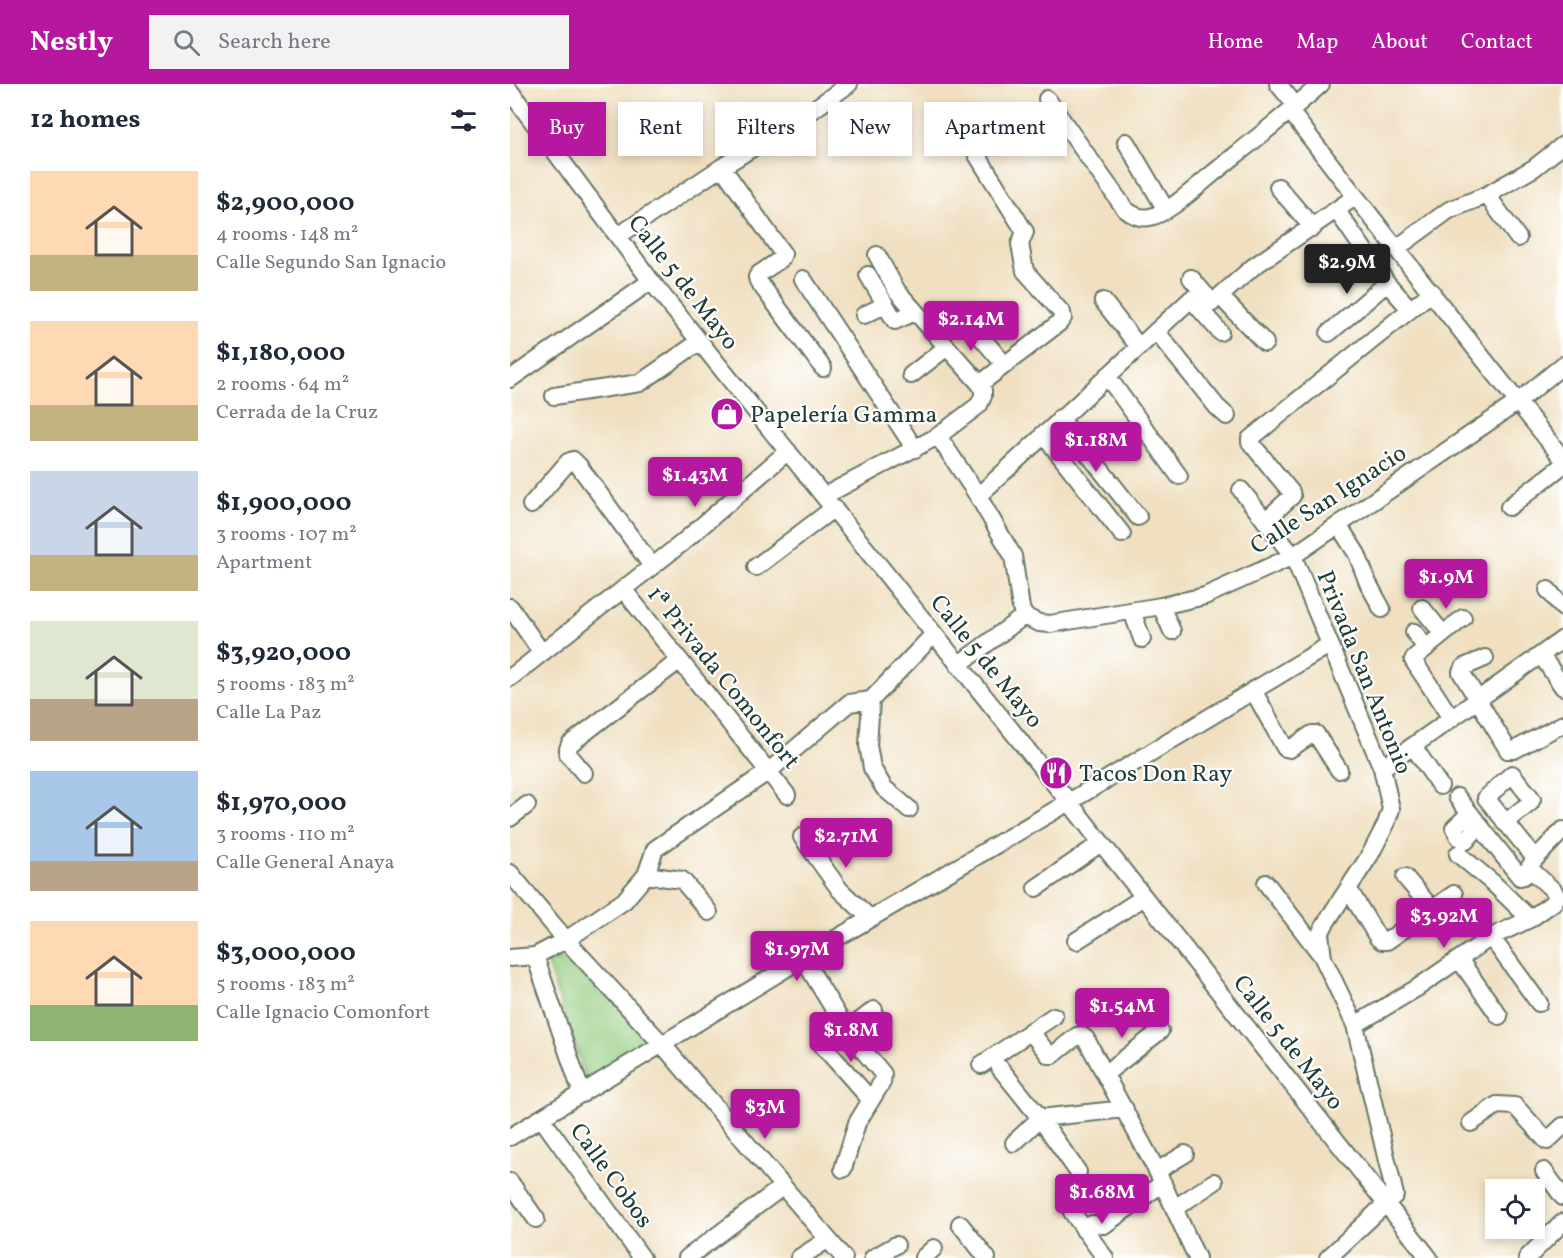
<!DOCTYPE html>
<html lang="en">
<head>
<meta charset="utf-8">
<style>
	:root { --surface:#fff; --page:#f2f2f3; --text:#1f2937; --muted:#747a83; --accent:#b5179e }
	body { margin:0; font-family:Vollkorn,serif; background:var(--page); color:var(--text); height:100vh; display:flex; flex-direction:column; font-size:22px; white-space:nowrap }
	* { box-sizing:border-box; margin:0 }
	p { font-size:20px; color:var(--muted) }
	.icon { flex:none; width:33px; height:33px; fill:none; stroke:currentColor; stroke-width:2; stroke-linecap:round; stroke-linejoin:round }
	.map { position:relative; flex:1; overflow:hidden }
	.details { display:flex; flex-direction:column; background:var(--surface); width:510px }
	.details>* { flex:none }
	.top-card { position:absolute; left:18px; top:18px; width:570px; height:54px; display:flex; gap:12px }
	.tools { position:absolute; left:975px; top:1095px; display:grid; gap:12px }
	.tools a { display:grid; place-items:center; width:60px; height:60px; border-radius:0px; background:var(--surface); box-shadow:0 3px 9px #0003; font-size:30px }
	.price { position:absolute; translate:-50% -51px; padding:0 14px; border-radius:6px; background:var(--accent); color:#fff; font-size:20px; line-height:39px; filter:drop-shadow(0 2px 3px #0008) }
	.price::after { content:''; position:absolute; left:50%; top:36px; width:18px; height:14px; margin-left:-9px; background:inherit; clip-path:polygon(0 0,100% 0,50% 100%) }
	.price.on { background:#222; color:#fff }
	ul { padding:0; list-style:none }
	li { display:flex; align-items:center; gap:18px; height:150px; padding:0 30px }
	li span { display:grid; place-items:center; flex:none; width:168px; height:120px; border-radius:0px; color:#555 }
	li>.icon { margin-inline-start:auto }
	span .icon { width:72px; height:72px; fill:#fffc; stroke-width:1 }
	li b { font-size:26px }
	h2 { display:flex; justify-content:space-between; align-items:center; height:72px; padding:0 30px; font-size:26px }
	.chip { padding:0 21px; border-radius:0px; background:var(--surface); box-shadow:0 3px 9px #0003; font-size:21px; line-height:54px }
	.chip.on { background:var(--accent); color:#fff }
	header { display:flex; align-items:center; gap:36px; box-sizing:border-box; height:84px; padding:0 30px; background:var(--accent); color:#fff }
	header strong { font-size:28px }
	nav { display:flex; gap:33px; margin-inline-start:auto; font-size:21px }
	.search { width:420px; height:54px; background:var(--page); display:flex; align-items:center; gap:15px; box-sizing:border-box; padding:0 21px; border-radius:0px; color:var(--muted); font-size:22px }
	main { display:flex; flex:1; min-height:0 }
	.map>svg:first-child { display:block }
	.green { fill:#92cb7e; stroke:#588459; stroke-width:1.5 }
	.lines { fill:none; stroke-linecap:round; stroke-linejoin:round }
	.minor-casing { stroke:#687665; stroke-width:20 }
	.minor { stroke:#fff; stroke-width:16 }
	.labels { text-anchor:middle; stroke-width:4.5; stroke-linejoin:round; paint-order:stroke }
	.street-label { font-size:24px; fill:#1f3d34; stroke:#fff }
	.poi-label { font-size:24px; fill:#1f3d34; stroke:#fff; text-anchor:start }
</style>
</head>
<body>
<header>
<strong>Nestly</strong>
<div class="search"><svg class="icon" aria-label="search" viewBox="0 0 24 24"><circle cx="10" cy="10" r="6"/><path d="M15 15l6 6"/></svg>Search here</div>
<nav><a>Home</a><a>Map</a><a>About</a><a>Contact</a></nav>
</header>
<main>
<section class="details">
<h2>12 homes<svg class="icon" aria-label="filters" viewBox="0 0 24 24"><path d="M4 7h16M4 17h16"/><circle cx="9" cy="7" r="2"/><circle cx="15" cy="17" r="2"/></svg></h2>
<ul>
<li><span style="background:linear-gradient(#ffd9b3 70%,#c2b280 0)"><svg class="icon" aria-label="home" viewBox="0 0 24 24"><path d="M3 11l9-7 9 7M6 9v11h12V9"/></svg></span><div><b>$2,900,000</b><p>4 rooms · 148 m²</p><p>Calle Segundo San Ignacio</p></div></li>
<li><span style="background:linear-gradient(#ffd9b3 70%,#c2b280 0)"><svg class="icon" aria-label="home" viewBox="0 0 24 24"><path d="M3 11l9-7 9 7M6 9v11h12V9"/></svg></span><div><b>$1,180,000</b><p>2 rooms · 64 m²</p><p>Cerrada de la Cruz</p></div></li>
<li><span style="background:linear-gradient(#c9d6e8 70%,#c2b280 0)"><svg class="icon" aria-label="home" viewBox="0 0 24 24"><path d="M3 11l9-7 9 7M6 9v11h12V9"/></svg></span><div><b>$1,900,000</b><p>3 rooms · 107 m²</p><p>Apartment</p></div></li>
<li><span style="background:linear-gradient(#dfe7d0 65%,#b9a48a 0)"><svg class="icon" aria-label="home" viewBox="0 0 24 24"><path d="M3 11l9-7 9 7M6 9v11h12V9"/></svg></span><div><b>$3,920,000</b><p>5 rooms · 183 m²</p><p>Calle La Paz</p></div></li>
<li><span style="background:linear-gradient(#a9c7e8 75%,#b9a48a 0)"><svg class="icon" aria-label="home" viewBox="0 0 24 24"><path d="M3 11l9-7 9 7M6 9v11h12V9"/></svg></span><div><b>$1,970,000</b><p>3 rooms · 110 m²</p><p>Calle General Anaya</p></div></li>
<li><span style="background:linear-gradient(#ffd9b3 70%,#8fb573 0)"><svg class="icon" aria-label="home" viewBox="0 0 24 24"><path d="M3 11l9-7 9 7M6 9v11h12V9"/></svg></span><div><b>$3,000,000</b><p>5 rooms · 183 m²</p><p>Calle Ignacio Comonfort</p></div></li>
</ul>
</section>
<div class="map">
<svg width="1053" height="1174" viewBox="0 0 1053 1174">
	<rect width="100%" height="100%" fill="#fff"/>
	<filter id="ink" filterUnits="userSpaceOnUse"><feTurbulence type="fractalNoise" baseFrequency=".0167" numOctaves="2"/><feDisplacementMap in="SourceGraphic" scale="12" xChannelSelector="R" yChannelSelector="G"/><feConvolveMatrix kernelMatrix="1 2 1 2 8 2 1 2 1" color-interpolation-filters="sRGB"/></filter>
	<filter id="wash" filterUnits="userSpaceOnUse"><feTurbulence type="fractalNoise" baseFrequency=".008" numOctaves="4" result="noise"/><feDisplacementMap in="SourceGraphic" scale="24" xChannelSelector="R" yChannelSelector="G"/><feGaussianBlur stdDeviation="1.35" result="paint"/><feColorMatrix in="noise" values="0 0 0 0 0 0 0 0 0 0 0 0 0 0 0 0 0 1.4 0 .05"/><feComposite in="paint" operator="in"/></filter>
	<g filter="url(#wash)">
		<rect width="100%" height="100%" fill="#f0e0c1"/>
		<path class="green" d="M66 871 146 962 77 997 37 879Z"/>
	</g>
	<g filter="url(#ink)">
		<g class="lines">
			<g class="minor-casing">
				<path id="minor" d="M768 0 786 22
					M0 7 141 197 559 718 919 1174
					M537 15 615 125C622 131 630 135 640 133 659 129 685 104 701 91 738 61 775 32 811 0
					M780 27C869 145 962 260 1053 375
					M616 58 656 126
					M467 71 515 148 510 160 515 187 552 229 553 234 549 239 470 300
					M212 83 273 170 271 175 249 190 247 193 248 197 313 284
					M768 103 803 144
					M977 111 1008 154
					M827 127 877 199 900 225
					M108 152 212 83 300 28 339 0
					M887 164 939 126 977 111 1024 84 1053 61
					M358 191 385 237 405 228
					M681 194 702 219
					M293 195 405 365
					M681 215 710 248
					M593 217 629 263
					M354 231 375 221
					M454 233 494 280
					M646 247 707 323 717 332
					M819 249 877 199
					M755 259 710 212 743 183 845 113
					M401 291 437 263
					M597 292 669 392
					M0 295 141 197
					M44 312 130 299 189 258
					M550 334 628 433
					M533 350 612 450
					M428 352 468 412 503 472 511 524 514 532 448 581
					M731 406 783 472 872 684 881 725 876 740 860 771 815 840 810 850 813 874 845 941 885 1111 818 1174
					M314 412 428 352 469 321 473 312V306L470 300 387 207 367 171
					M468 412 681 215 696 211
					M21 421 58 378 63 376 69 382 142 482
					M999 423 1053 381
					M755 437 782 412 781 408 740 358V355L922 208
					M829 442 847 470 858 499 872 525
					M246 483 324 424
					M113 505 277 711
					M1038 506 1053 524
					M651 522 662 547
					M0 523 32 569
					M912 524 933 550
					M622 527 632 555
					M514 532 529 539 540 540 651 522 695 512 783 472 1008 318 1053 281
					M904 548 916 564
					M1031 571 1053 603
					M975 574 954 583 951 588 998 666H1004L1053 640
					M0 594 172 459 278 367
					M743 606 775 664 780 665 802 650H806L829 686
					M941 634 903 576 905 573 953 534
					M903 662 930 702
					M872 684 1053 555
					M74 689 58 670V665L60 660 170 576
					M947 713 1010 793 1014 792 1024 776V773L976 714 1002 690 1022 715 1020 719 995 739
					M399 725 374 704 362 684 358 661 361 616 424 550
					M960 729 944 744 949 753 956 757 969 741
					M0 734 17 721
					M292 753 330 806 360 834
					M948 770 983 799 1020 835
					M1024 776 1053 746
					M0 789 56 856 152 960 334 1174
					M136 791 172 796 199 828
					M895 793 922 825
					M756 799 812 872
					M526 804 591 759
					M839 806 868 854 872 857H877L944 810
					M981 853 1029 919
					M566 857 634 813
					M25 872 72 1010
					M0 874 25 872 56 856 114 817 136 791 145 765 259 687 339 619 361 616
					M293 874 337 947 373 990 372 998 347 1039 333 1085
					M949 875 989 932
					M845 941 907 904 981 853 1020 835 1044 818 1047 813 1044 807 1019 784
					M337 947 364 926
					M520 947 539 971H543L567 952 571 951 576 955 647 1087 687 1174
					M313 962 360 1015
					M471 981 544 932
					M490 984 530 1034 568 1088
					M595 990 650 947
					M32 1035 132 1174
					M961 1039 987 1021 1005 1022 1037 1057 1053 1042
					M0 1053 293 874 559 718 819 561
					M504 1059 530 1034 615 1025
					M647 1087 675 1070
					M1034 1087 1053 1113
					M0 1098 26 1135
					M665 1124 704 1098
					M562 1128 595 1174
					M450 1140 477 1174
					M574 1146 582 1140 594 1141 653 1099
					M177 1174 272 1103
					M289 1174 317 1156
					M363 1174 386 1161
					M413 1174 424 1164
					M1017 1174 1053 1138"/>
			</g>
			<use href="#minor" class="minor"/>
		</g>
	</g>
	<defs>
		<g id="shop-disc" transform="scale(1.725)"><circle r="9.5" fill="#b5179e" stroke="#fff"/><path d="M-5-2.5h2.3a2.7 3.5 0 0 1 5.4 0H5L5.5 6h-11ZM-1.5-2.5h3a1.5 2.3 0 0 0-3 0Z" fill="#fff"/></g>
		<g id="restaurant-disc" transform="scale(1.725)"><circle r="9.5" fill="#b5179e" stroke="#fff"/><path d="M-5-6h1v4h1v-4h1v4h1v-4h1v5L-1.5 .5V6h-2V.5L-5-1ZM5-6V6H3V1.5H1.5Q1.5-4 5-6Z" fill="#fff"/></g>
	</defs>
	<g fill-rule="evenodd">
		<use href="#shop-disc" x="217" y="330"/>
		<use href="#restaurant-disc" x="546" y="689"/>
	</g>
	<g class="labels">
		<g class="street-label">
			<text transform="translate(174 198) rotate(52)" y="8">Calle 5 de Mayo</text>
			<text transform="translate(818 415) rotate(-33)" y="8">Calle San Ignacio</text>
			<text transform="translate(477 577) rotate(51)" y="8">Calle 5 de Mayo</text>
			<text transform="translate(855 588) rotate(68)" y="8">Privada San Antonio</text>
			<text transform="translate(214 593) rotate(51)" y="8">1ª Privada Comonfort</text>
			<text transform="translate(779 958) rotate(52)" y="8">Calle 5 de Mayo</text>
			<text transform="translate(102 1091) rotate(54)" y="8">Calle Cobos</text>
		</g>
		<g class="poi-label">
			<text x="240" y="338">Papelería Gamma</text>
			<text x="569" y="697">Tacos Don Ray</text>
		</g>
	</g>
</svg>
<div class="tools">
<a><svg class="icon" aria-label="locate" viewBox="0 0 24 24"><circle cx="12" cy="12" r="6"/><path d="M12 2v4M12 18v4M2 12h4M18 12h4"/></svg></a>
</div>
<b class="price on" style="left:837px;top:211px">$2.9M</b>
<b class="price" style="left:461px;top:268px">$2.14M</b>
<b class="price" style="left:586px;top:389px">$1.18M</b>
<b class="price" style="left:185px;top:424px">$1.43M</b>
<b class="price" style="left:936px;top:526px">$1.9M</b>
<b class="price" style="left:336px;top:785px">$2.71M</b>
<b class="price" style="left:934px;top:865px">$3.92M</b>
<b class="price" style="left:287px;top:898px">$1.97M</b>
<b class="price" style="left:612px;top:955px">$1.54M</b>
<b class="price" style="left:341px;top:979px">$1.8M</b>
<b class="price" style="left:255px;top:1056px">$3M</b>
<b class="price" style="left:592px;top:1141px">$1.68M</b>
<div class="top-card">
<a class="chip on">Buy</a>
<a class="chip">Rent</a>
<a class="chip">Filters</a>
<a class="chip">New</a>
<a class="chip">Apartment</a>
</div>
</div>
</main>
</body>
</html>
